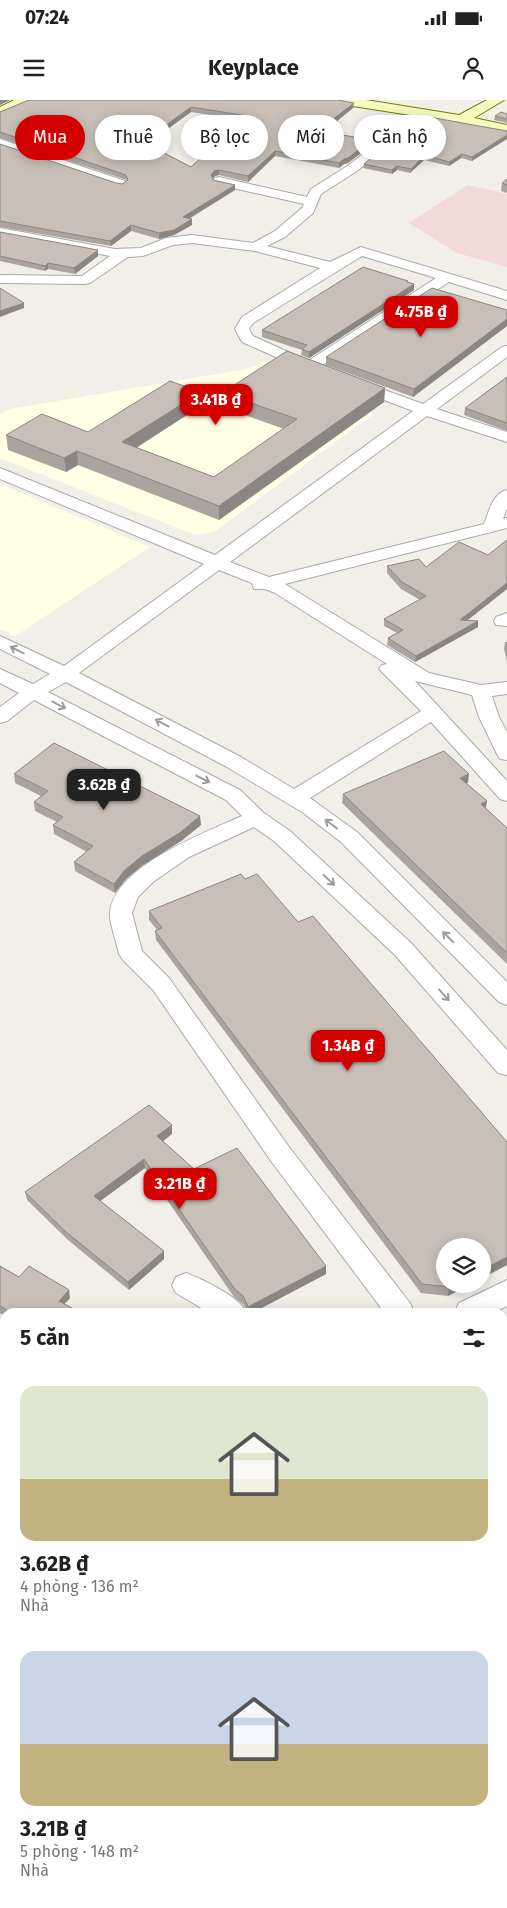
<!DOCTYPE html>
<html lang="vi">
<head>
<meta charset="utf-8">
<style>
	:root { --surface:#fff; --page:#f2f2f2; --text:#222; --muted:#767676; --accent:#d40000 }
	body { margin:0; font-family:"Fira Sans",sans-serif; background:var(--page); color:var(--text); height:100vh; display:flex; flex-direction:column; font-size:19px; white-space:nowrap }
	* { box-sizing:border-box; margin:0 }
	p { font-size:16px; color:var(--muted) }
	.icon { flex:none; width:28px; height:28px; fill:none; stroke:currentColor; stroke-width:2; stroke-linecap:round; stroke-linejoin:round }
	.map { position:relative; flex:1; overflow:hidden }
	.panel { position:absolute; left:0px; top:1208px; width:508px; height:601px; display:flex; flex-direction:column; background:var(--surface); border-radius:15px 15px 0 0; box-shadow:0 2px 12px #0003 }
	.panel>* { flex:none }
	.banner { position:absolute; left:15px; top:15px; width:478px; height:45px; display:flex; gap:10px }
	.controls { position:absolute; left:436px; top:1138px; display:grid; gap:10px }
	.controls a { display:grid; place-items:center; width:55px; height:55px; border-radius:50%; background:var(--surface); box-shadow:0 2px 12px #0003; font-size:25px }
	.price { position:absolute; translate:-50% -42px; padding:0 11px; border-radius:10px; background:var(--accent); color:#fff; font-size:16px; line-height:32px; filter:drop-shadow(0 1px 2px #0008) }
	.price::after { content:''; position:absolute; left:50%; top:30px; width:15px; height:11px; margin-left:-8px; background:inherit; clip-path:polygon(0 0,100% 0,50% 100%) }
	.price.current { background:#222; color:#fff }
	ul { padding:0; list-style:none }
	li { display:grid; align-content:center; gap:10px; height:265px; padding:0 20px }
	li span { display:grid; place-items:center; height:155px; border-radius:15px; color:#555 }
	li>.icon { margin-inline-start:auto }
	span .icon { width:90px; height:90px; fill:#fffc; stroke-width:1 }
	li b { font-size:21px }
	h2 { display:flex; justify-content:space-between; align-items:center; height:60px; padding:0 20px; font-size:21px }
	.pill { padding:0 18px; border-radius:22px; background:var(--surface); box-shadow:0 2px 12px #0003; font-size:18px; line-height:45px }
	.pill.current { background:var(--accent); color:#fff }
	.status { display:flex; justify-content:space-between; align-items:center; height:35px; padding:0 25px; background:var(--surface); direction:ltr }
	.status svg { height:14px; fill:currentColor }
	header { display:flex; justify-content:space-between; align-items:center; height:65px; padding:0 20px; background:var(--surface); font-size:22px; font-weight:700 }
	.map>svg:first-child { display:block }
	.commercial { fill:#f2dad9 }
	.education { fill:#ffffe5 }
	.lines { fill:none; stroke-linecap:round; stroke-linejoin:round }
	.street-casing { stroke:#a9a9a9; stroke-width:2 }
	.secondary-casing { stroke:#707d05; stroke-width:2 }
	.street { fill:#fff; fill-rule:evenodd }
	.secondary { fill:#f7fabf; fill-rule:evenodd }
	.wall { fill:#aba49e; fill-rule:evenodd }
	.shaded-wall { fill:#8b8681 }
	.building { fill:#c7bfb8; stroke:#8b8681; fill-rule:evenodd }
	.oneway { stroke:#9c9c9c }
</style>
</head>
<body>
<div class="status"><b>07:24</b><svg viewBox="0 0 49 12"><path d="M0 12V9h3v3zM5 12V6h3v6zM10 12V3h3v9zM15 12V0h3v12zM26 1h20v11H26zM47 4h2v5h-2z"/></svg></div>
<header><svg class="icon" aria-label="menu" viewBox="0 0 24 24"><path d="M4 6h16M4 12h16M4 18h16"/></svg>Keyplace<svg class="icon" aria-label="person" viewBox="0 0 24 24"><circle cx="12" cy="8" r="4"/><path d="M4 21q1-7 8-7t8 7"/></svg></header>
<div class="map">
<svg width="507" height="1808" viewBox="0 0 507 1808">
	<rect width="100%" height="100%" fill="#f2efe9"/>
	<path class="commercial" d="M468 85 507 94V167L457 153 409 123Z"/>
	<path class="education" d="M264 262 370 306 372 315 214 432 195 435 0 358V314L9 309 247 269Z
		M0 384 150 447 15 536 0 529Z"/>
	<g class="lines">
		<g class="street-casing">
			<path id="street" d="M420 9 424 11 426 13 424 15 357 71 321 94 313 113 285 137 267 146 330 162 361 147 507 191V200L449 182 315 270 309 272 242 242 235 229 242 217 320 168 255 151 192 143 173 145 143 156 128 157 90 183 85 184 0 183V175L82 176 110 156 0 136V128L115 149 141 148 166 138 192 135 253 143 275 131 302 108 304 104 215 84 213 81 215 78 219 77 307 97 311 89 349 65 416 11ZM362 156 436 178 308 261 253 236 249 229 253 223Z
				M0 39 125 81 127 84 121 88 117 87 0 47Z
				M507 246V257L437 309 507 332V342L427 316 230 462 269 477 484 424C489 411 493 393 507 390V408L503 419 507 418V428L285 484 429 573 481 585 507 582V594L492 596 499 617 507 632V660L500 659 497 654 479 617 472 595 415 581 507 681V701L500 699 431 622 310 698 357 732 507 882V905L499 902 341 742 302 712 227 667 66 582 48 592 240 690 264 713 290 731 411 843 507 950V975L498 973 395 855 274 741 254 727 189 757 153 782 138 797 132 813 142 851 169 878 289 1047 410 1203 414 1212H384L271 1061 153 890 123 860 119 854C117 843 109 823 110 813 113 767 206 732 242 716L226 700 34 600 7 621 0 623V607L19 593 0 583V569L33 584 50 574 0 549V536L64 566 204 464 0 379V368L215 455 413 311 350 287 347 284 350 281H360L423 304 502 247ZM219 470 252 483 254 489H265L275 493 387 564 382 565 379 569 421 611 294 689 241 657 79 573Z
				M507 513V526L496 525 494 521 496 517Z
				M186 1173C202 1179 240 1197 246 1212H208L176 1193 172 1185 176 1177Z
				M507 1180V1206L494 1212H455L459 1203Z
				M502 1340 507 1342V1374L502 1372Z
				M5 1498V1532L0 1534V1500Z
				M502 1685 507 1687V1723L502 1721Z"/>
		</g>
		<g class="secondary-casing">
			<path id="secondary" d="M14 0H32L30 3 0 16V7Z
				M333 0H366L459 15 487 0H504L474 18 507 25V33L461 23 340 4Z"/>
		</g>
		<use href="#street" class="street"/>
		<use href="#secondary" class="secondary"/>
	</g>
	<path class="wall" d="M29 0 353 8 337 21 338 27 331 32 371 45 348 63 344 64 339 68 275 56 248 82 219 75 215 76 213 78V80L235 85V90L189 119 192 125 174 135 159 139 131 131 111 146 0 127V44L116 83 122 84 127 81V80L0 38V12ZM191 12 243 20 191 67 147 44Z
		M507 14V23L494 20 495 16Z
		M507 31 472 61 461 58 449 66 424 60 410 73 397 70 392 74 363 68 364 64Z
		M507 79V93L501 91 502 83Z
		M0 132 98 156 75 174 48 169 45 171 0 161Z
		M408 181V183L414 184V190L309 258 301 255 302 250 262 237V230Z
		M507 210V226L413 297 326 265V257Z
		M507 277V331L464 315 465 308Z
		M385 288 384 302 219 420 78 365 66 372 8 350 6 335 88 332 201 306 136 348 214 377 284 329 222 307V293Z
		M507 440V489L467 520 478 521V527L415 562 387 545 388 538 397 533 384 526V519L420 500 401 489 387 473V466L426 467 488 455Z
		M505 542H507V561L504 549Z
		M14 674 201 725 181 741 143 765 126 779 115 793 75 771 74 762 87 752 54 734 53 725 57 722 35 711 34 702 41 696 15 683Z
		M466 683 487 701 486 708 507 728V864L342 703 343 694 468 683Z
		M245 779 298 822 507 1042V1165L482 1178 445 1184H471L448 1196 421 1193 156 840 155 831 157 830 149 820V811Z
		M172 1025V1034L163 1041 194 1069 326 1174 254 1212H247L244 1205 234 1197 145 1068 100 1101 164 1159 129 1190 68 1140 27 1100 25 1092Z
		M0 1166 19 1177 70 1198 64 1204 79 1212H5V1216L0 1213Z
		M507 1278V1311L502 1305V1281Z
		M502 1419 507 1425V1570L502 1563Z
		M0 1656 5 1660V1707L0 1704Z
		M77 1804H196L202 1808H84Z"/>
	<path class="shaded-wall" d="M0 0H10L0 5Z
		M354 3 353 8 332 25V20Z
		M191 7V12L143 47V42Z
		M338 21V27L325 37 326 32Z
		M507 35V39L472 61V57Z
		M371 40V45L348 63 344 64 339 68V63Z
		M275 51V56L248 82V76Z
		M462 54 461 58 449 66V62Z
		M425 55 424 60 410 73 411 69Z
		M397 66V70L392 74V70Z
		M219 70V75L215 76 211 80V75L214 71Z
		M235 85V90L183 122V117Z
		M192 119V125L174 135 159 139V133Z
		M131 125V131L111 146 110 141Z
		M98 150V156L75 174 74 168Z
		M48 163V169L45 171V166Z
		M414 184V190L309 258V252Z
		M24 203V208L0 217V211Z
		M507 219V226L413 297 414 289Z
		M385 288 384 302 219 420V406Z
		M201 292V306L123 356 122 342Z
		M77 351 78 365 66 372 64 358Z
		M507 483V489L459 527 460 520Z
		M478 521V527L415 562 416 556Z
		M469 674 468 683 459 687 460 678Z
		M487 701 485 711 481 704Z
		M200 716 201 725 181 741 143 765 126 779 115 793 114 784 125 770 142 756Z
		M172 1025V1034L158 1045 157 1036Z
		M144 1059 145 1068 95 1105 94 1096Z
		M164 1151V1159L129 1190 128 1182Z
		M507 1157V1165L482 1178V1170Z
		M326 1166V1174L254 1212H248V1207Z
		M456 1184H471L448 1196 449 1187Z
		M69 1190 70 1198 60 1209 59 1201Z"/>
	<path class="building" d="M29 0H338L354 3 332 20 338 21 326 32 371 40 348 58 344 59 339 63 275 51 248 76 219 70 214 71 211 75 213 80 235 85 183 117 192 119 174 130 159 133 131 125 110 141 0 121V44L116 83 122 84 128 80 126 75 0 32V12ZM191 7 248 16 191 67 143 42Z
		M501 12 507 14V19L495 16Z
		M429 17 507 31V35L472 57 462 54 449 62 425 55 411 69 397 66 392 70 364 64 412 23 423 21Z
		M507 79V85L502 83Z
		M0 132 98 150 74 168 48 163 45 166 0 156Z
		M363 167 408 181 407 182 414 184 309 252 302 249 307 245 262 230Z
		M0 188 24 203 0 211Z
		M432 188 507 210V219L414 289 326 257Z
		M287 251 385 288 219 406 77 351 64 358 6 335 42 314 88 332 170 281 201 292 122 342 214 377 297 319 222 293Z
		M507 277V323L465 308Z
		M507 440V483L460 520 478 521 416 556 388 538 403 530 384 519 426 496 402 482 387 466 419 459 426 467 459 442 488 455Z
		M54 643 200 716 181 732 142 756 125 770 114 784 74 762 93 746 53 725 63 717 34 702 48 691 14 674Z
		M444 651 469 674 460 678 487 701 481 704 507 728V853L343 694Z
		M241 774 245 779 257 774 298 822 313 816 507 1042V1157L482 1170V1146H445V1184H456L449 1187 422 1184 155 831 162 828 149 811Z
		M149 1005 172 1025 157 1036 194 1069 237 1048 326 1166 248 1207 244 1197 234 1188 144 1059 94 1096 164 1151 128 1182 66 1132 25 1092Z
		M0 1166 19 1177 29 1166 69 1190 59 1201 79 1212H10L0 1206Z
		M507 1278V1301L502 1295V1281Z
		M502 1419 507 1425V1559L502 1553Z
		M0 1656 5 1660V1703L0 1700Z
		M84 1804H196L202 1808H91Z"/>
	<defs><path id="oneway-shaft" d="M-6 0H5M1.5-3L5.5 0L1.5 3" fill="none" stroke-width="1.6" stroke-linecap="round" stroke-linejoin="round" transform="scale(1.25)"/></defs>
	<g class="oneway">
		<use href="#oneway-shaft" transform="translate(17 550) rotate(-154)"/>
		<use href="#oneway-shaft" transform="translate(59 605) rotate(27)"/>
		<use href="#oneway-shaft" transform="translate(162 623) rotate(-152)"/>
		<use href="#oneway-shaft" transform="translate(203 679) rotate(27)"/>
		<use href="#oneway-shaft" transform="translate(331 724) rotate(-143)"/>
		<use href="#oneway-shaft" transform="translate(329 780) rotate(43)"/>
		<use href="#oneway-shaft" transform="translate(448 837) rotate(-135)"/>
		<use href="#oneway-shaft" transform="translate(444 895) rotate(48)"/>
	</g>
</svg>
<div class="controls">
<a><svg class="icon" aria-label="layers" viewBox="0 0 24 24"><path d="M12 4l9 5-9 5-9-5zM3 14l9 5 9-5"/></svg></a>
</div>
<b class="price" style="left:421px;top:238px">4.75B ₫</b>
<b class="price" style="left:216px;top:326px">3.41B ₫</b>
<b class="price current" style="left:104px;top:711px">3.62B ₫</b>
<b class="price" style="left:348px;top:972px">1.34B ₫</b>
<b class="price" style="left:180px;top:1110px">3.21B ₫</b>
<div class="banner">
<a class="pill current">Mua</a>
<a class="pill">Thuê</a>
<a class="pill">Bộ lọc</a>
<a class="pill">Mới</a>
<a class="pill">Căn hộ</a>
</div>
<section class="panel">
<h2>5 căn<svg class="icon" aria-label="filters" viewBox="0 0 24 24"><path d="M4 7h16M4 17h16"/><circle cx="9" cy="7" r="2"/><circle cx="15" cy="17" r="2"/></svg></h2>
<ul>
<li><span style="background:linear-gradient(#dfe7d0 60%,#c2b280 0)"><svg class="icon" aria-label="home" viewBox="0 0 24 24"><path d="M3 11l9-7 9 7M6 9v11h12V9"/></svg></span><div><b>3.62B ₫</b><p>4 phòng · 136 m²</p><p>Nhà</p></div></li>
<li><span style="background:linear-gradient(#c9d6e8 60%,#c2b280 0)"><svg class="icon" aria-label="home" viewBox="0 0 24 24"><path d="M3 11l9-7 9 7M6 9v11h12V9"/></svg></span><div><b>3.21B ₫</b><p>5 phòng · 148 m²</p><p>Nhà</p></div></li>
</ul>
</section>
</div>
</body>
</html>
